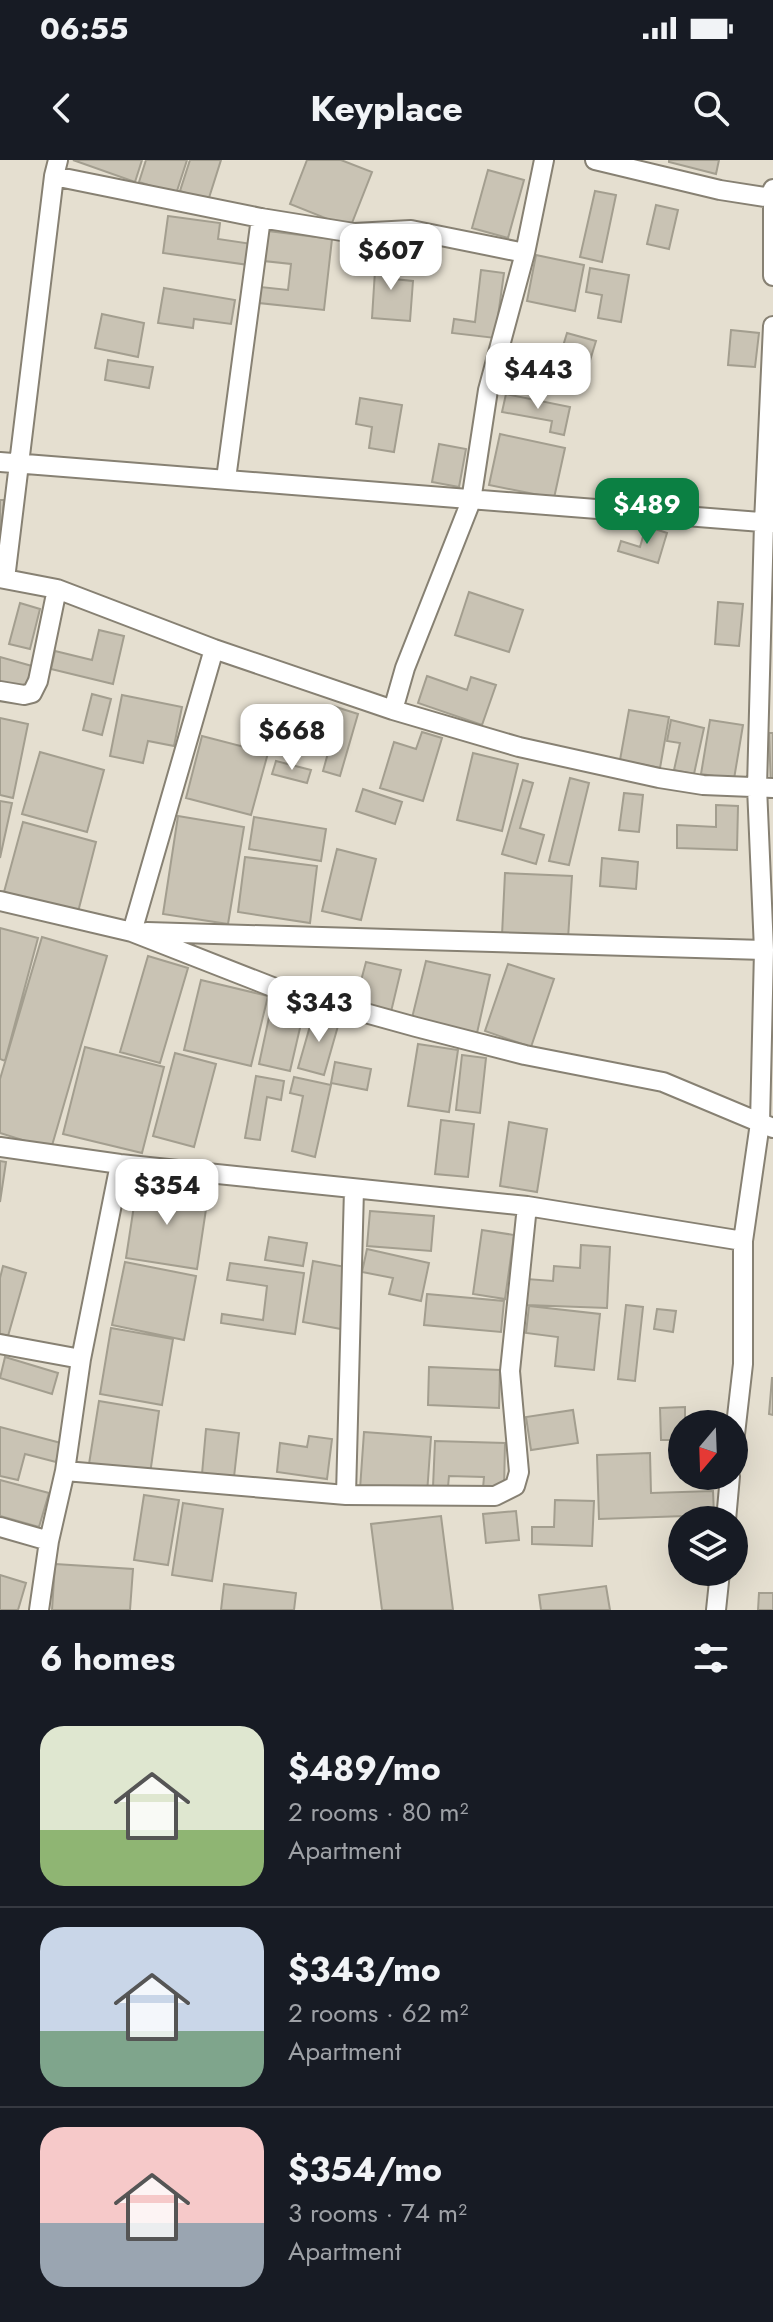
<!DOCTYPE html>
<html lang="en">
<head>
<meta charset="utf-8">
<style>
	:root { --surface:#171b24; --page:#242831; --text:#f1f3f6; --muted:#9ea1a6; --line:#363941; --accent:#0b8043 }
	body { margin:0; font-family:Jost,sans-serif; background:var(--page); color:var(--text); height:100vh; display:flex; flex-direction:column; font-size:30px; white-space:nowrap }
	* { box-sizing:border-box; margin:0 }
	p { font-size:26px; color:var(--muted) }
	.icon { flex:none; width:44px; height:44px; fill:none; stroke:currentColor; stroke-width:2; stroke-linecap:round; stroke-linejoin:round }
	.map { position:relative; height:1450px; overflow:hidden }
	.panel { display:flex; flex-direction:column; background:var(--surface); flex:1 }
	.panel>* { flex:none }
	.needle { width:52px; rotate:199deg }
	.fabs { position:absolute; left:668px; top:1250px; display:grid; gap:16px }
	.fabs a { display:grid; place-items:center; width:80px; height:80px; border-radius:50%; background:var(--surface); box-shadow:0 8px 32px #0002; font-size:40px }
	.price { position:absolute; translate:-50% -68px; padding:0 18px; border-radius:16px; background:#fff; color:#222; font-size:26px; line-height:52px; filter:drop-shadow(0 2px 4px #0008) }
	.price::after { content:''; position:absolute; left:50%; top:48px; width:24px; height:18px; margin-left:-12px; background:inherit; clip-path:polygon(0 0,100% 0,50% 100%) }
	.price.current { background:var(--accent); color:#fff }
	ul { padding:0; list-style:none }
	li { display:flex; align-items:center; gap:24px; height:200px; padding:0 40px }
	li+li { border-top:2px solid var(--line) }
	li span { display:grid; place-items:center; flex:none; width:224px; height:160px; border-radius:24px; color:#555 }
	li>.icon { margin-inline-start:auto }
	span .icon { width:96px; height:96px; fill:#fffc; stroke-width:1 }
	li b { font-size:34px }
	h2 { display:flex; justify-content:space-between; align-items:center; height:96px; padding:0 40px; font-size:34px }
	.status { display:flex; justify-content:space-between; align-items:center; height:56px; padding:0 40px; background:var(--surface); direction:ltr }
	.status svg { height:22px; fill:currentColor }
	header { display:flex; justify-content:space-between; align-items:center; height:104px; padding:0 40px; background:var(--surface); font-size:36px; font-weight:700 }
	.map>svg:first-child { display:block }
	.building { fill:#c9c3b4; stroke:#a39e8f; stroke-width:2 }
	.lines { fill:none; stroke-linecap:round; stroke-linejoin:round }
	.street-casing { stroke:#878173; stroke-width:22 }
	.street { stroke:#fff; stroke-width:18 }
</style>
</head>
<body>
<div class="status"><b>06:55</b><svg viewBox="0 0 49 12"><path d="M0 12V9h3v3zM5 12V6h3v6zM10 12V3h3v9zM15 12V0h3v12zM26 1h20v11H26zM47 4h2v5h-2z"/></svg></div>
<header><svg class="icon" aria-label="back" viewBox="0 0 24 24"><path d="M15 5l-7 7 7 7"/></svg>Keyplace<svg class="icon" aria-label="search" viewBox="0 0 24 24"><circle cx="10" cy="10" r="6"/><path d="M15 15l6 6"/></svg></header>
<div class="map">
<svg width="773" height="1450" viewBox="0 0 773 1450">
	<rect width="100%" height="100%" fill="#e5dfd0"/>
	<path class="building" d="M73 0H142L135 22Z
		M146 0H187L176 34 139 22Z
		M190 0H221L208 41 180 31Z
		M307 0H341L372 12 350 68 290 44Z
		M669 0H719L716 14 669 2Z
		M488 10 524 20 508 78 472 68Z
		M595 31 616 35 602 102 580 97Z
		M656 45 678 50 669 89 647 84Z
		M168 56 220 63 218 79 252 84 249 105 163 93Z
		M268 71 332 79 324 150 259 143 261 127 288 130 291 104 264 101Z
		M376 95 396 97 394 119 413 121 410 161 372 158Z
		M536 95 584 105 575 151 527 141Z
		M590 108 629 115 621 162 598 158 602 135 586 132Z
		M481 110 504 113 495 178 452 173 454 159 475 162Z
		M164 128 235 140 231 164 194 159 193 168 158 163Z
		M102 154 144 163 138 197 95 188Z
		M731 170 759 173 755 207 728 205Z
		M567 173 596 181 581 230 552 222Z
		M108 200 153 207 149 228 105 220Z
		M506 234 570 247 564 275 550 272 552 261 502 252Z
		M360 238 402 245 394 292 369 288 372 267 356 264Z
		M500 274 565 288 554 338 489 325Z
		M439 284 466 289 459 327 432 322Z
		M0 340H4L0 386Z
		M646 366 667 373 658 403 618 391 621 381 640 387Z
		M469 432 523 450 509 492 455 475Z
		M718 442 743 444 739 486 715 484Z
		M20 443 40 449 30 489 9 484Z
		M99 470 124 476 113 524 51 509 55 491 92 500Z
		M0 497 32 506 25 530 0 523Z
		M427 516 467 530 471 517 496 525 482 565 418 543Z
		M92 534 111 539 102 575 83 570Z
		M122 535 182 547 174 586 148 581 143 603 110 596Z
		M333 546 358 554 340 616 323 611 328 593 320 591Z
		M629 550 669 557 660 608 620 600Z
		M0 558 28 564 13 638 0 635Z
		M671 560 704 568 694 614 674 610 680 583 667 581Z
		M710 560 743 565 734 619 701 614Z
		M422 572 442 578 423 641 380 628 394 582 416 589Z
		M769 573H773V627H771Z
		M202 576 268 593 251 655 186 638Z
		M40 592 104 610 87 672 22 654Z
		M473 593 518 604 502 671 457 660Z
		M276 601 311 610 307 623 272 614Z
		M570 618 589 623 569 705 549 701Z
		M523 620 533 623 520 668 544 675 536 704 502 694Z
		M363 629 402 642 395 664 356 651Z
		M624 633 643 635 639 672 619 670Z
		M0 641 12 643 0 698Z
		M716 645 738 646 737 690 677 688V665L716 667Z
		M178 656 244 667 228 764 163 754Z
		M254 657 326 669 321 701 249 689Z
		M23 662 96 682 78 752 4 732Z
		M337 689 376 699 361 760 322 751Z
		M245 697 317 706 310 763 238 752Z
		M602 698 638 702 636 729 600 726Z
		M505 713 572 716 568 779 502 775Z
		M0 768 38 778 5 901 0 899Z
		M42 777 107 796 51 989 0 973V919Z
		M148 796 188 808 160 903 120 892Z
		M426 801 490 815 477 873 412 858Z
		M366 802 401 810 390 856 354 847Z
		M508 804 554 819 531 887 485 871Z
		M201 820 268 836 251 906 184 890Z
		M271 848 303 855 290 911 259 904Z
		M314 852 340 859 324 915 298 908Z
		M418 884 458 890 449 952 408 946Z
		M85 887 164 907 142 993 63 974Z
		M175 893 216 904 194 987 153 976Z
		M462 895 486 898 480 953 456 950Z
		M335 902 371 909 367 930 331 923Z
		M256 916 284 921 281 940 267 937 260 980 245 978Z
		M294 917 331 925 315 997 292 991 303 936 290 933Z
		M441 960 474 964 468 1017 435 1014Z
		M509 962 547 969 537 1032 500 1026Z
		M0 1001 6 1002 0 1042Z
		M137 1026 208 1036 197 1109 126 1098Z
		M370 1051 434 1056 431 1091 367 1086Z
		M482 1070 514 1075 505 1139 473 1134Z
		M269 1077 307 1083 303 1106 265 1100Z
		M581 1085 610 1087 607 1148 526 1145 527 1119 553 1121 554 1106 580 1108Z
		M367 1089 429 1103 421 1141 389 1134 393 1118 362 1112Z
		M313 1101 351 1108 341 1169 303 1162Z
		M125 1102 196 1116 184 1180 112 1165Z
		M230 1103 304 1113 295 1174 221 1163 222 1154 263 1160 267 1126 227 1120Z
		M3 1106 26 1113 8 1176 0 1174V1118Z
		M427 1134 504 1141 501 1172 424 1165Z
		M626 1145 643 1147 635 1221 618 1219Z
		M529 1146 600 1154 594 1210 555 1206 558 1177 526 1173Z
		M657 1149 676 1151 673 1172 654 1169Z
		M111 1168 173 1179 162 1245 100 1234Z
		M5 1197 58 1213 52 1234 0 1218Z
		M429 1207 500 1210 499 1248 428 1245Z
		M772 1218H773V1255L769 1254Z
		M99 1241 159 1251 150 1314 89 1304Z
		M685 1247V1263L713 1264H682V1280H661L660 1248Z
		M573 1250 578 1283 531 1290 526 1257Z
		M0 1267 61 1283 56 1302 25 1294 18 1320 0 1316Z
		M206 1269 239 1273 234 1317 202 1314Z
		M364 1272 431 1277 427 1334 360 1329Z
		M309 1276 332 1279 327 1319 277 1312 280 1283 307 1287Z
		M435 1281 505 1283 504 1329 483 1328 484 1317 449 1316 448 1327H433Z
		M650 1293 651 1333 713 1331 714 1355 599 1359 597 1295Z
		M0 1320 49 1333 39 1367 0 1356Z
		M144 1335 179 1340 168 1405 134 1400Z
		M555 1340 594 1341 592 1386 532 1384V1367H554Z
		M183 1343 223 1349 212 1421 172 1415Z
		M516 1351 519 1380 486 1383 483 1354Z
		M441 1356 453 1450H382L371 1364Z
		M55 1404 133 1409 130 1450H52Z
		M0 1415 26 1423 18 1450H0Z
		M224 1424 296 1433 294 1450H221Z
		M606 1426 610 1450H541L539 1435Z
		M759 1433H773V1450H758Z"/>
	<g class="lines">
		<g class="street-casing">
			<path id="street" d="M595 0 720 30 772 38
				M54 16 261 58 354 73 411 70 525 93
				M773 29V116
				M0 302 773 363
				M226 319 261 58
				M0 418 57 429 214 489 393 550 519 587 659 618 703 625 773 628
				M5 419 54 16 58 0
				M0 531 24 535 32 533 38 521 57 429
				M393 550 405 508 471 341 488 230 525 93 544 0
				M0 741 132 772 275 828 416 867 525 895 663 922 773 968
				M132 772 214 489
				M147 772 764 790
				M0 987 120 1004 527 1046 743 1081
				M354 1029 346 1335 495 1336 515 1326 519 1312 510 1211 527 1046
				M0 1184 81 1199
				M734 1283 743 1204V1081L760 963 764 790 757 627 764 363 773 166
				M65 1311 346 1335
				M726 1360 730 1316
				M0 1367 49 1381
				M39 1450 49 1381 65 1311 81 1199 120 1004
				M716 1450 720 1412"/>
		</g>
		<use href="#street" class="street"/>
	</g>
</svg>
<div class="fabs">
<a><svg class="needle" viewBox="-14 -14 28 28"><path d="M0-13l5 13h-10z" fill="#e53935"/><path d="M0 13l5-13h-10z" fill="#9ea1a6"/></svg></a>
<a><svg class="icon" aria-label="layers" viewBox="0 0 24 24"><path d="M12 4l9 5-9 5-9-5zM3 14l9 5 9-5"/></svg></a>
</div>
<b class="price" style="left:391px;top:132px">$607</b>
<b class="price" style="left:538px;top:251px">$443</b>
<b class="price current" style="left:647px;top:386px">$489</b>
<b class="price" style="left:292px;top:612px">$668</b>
<b class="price" style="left:319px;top:884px">$343</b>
<b class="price" style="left:167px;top:1067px">$354</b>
</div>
<section class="panel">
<h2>6 homes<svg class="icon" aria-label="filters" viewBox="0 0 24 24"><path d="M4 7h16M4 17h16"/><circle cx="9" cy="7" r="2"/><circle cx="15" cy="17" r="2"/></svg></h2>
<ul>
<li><span style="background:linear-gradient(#dfe7d0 65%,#8fb573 0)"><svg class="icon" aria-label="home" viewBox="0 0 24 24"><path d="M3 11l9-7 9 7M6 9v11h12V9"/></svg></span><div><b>$489/mo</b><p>2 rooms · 80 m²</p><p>Apartment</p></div></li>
<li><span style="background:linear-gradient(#c9d6e8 65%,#7fa58c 0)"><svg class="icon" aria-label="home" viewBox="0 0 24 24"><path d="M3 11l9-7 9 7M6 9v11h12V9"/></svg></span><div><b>$343/mo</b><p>2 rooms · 62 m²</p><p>Apartment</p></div></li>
<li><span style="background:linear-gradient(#f6c9c9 60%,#9aa5b1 0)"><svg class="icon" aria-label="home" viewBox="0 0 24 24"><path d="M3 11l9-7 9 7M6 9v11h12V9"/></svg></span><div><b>$354/mo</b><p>3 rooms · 74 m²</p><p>Apartment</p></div></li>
</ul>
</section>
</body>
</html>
